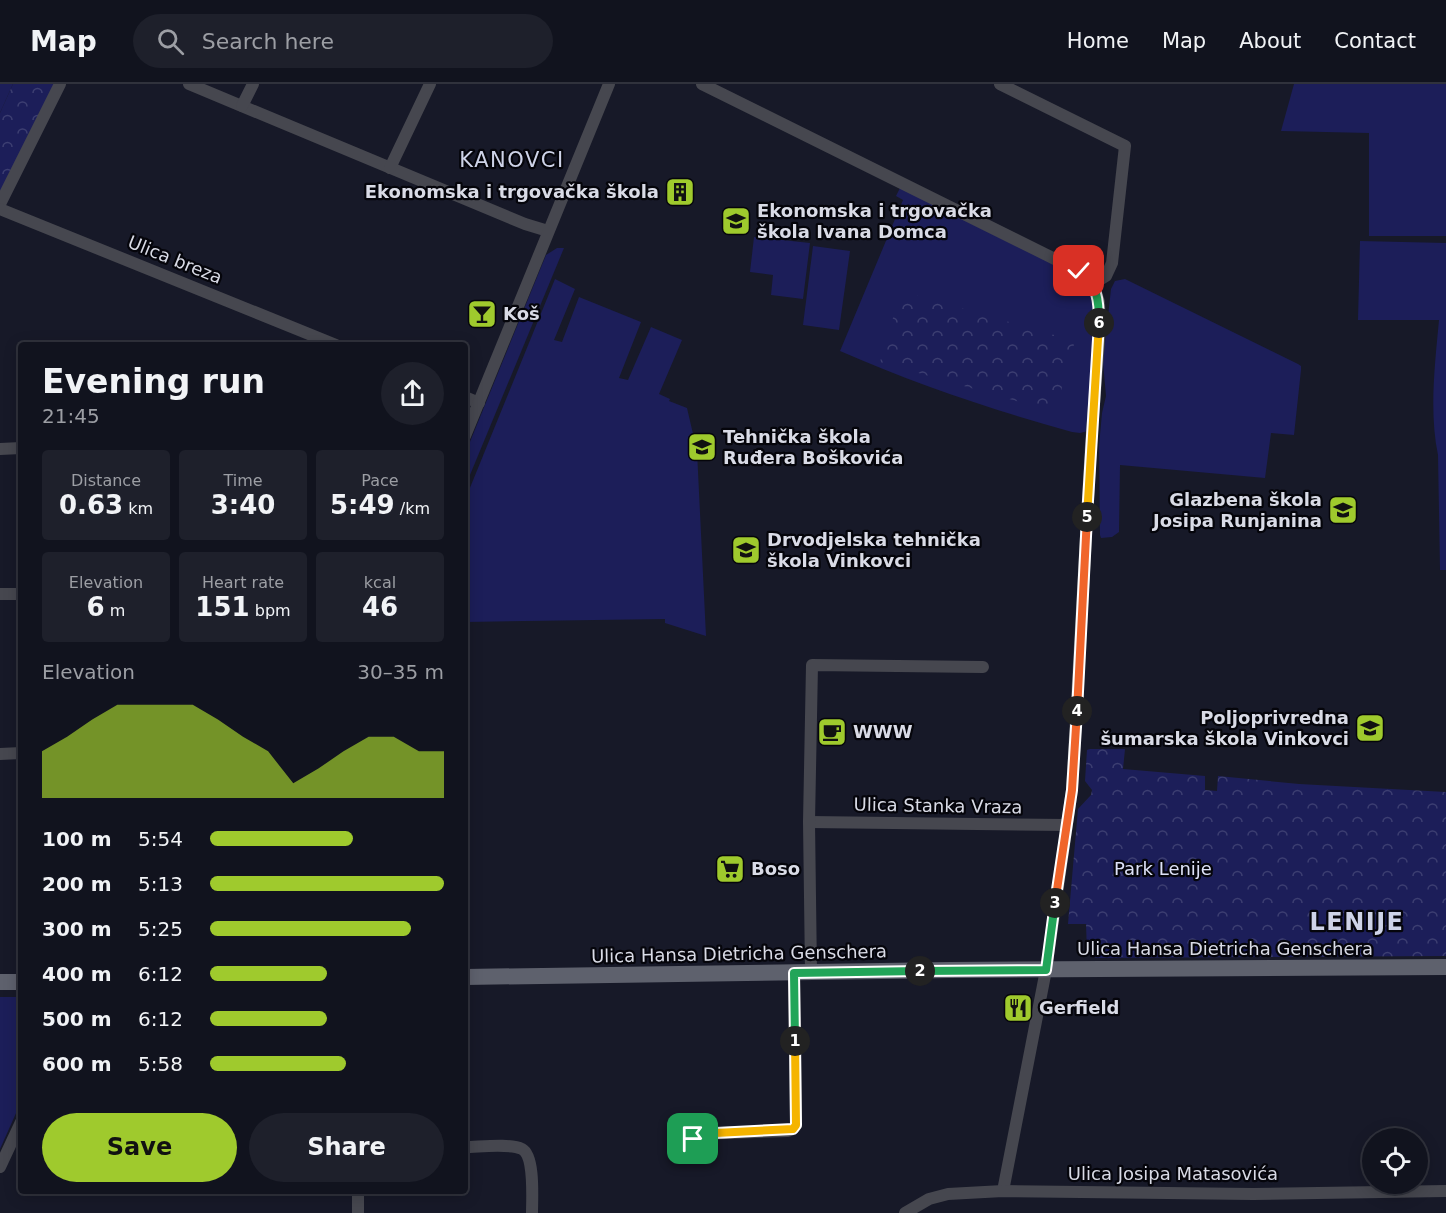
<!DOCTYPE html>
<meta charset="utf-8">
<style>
:root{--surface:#11131e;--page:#1e202b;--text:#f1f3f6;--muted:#9c9ea4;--line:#30323c;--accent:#9fca2d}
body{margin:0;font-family:"DejaVu Sans",sans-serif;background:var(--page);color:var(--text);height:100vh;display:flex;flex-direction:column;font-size:22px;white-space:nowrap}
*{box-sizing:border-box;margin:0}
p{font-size:20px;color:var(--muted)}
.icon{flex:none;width:33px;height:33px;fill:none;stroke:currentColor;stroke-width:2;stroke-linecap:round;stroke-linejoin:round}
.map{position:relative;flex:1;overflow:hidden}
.side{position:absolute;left:18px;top:258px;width:450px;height:852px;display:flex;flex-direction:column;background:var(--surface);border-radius:6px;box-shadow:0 3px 15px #0003,0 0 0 2px var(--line)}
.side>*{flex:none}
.buttons{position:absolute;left:1362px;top:1044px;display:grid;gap:12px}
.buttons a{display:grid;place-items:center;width:66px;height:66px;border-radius:50%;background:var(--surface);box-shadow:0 3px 15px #0003,0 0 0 2px var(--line);font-size:30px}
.pin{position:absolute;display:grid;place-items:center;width:51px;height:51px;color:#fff;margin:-26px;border-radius:12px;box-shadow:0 3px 9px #0006}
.km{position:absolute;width:30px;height:30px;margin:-15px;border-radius:50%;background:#222;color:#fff;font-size:16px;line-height:30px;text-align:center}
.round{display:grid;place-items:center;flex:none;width:63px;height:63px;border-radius:32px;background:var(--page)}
.head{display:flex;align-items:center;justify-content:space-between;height:102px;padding:0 24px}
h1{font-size:33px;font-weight:700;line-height:45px}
.figures{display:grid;grid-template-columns:repeat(3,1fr);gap:9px;height:102px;padding:6px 24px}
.figures div{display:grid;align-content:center;border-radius:6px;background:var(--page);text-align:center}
.figures b{font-size:26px;font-weight:700}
.figures small{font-size:16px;font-weight:400}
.figures p{font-size:16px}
.chart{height:168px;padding:12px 24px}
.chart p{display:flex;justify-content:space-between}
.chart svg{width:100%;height:108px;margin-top:6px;fill:var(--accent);opacity:.7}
.button{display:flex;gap:12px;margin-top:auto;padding:12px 24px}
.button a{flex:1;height:69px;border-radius:36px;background:var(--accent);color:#111;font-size:24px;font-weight:700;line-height:69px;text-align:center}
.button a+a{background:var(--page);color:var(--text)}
ul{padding:0 24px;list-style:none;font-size:20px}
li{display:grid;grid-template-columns:96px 72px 1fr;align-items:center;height:45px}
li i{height:15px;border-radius:8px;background:var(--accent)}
header{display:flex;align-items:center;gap:36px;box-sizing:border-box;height:84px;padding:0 30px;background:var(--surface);border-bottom:2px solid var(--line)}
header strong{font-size:28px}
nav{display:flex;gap:33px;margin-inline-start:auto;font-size:21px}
.search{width:420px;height:54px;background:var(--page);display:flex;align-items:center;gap:15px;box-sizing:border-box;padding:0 21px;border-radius:33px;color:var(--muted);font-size:22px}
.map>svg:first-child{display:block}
.grass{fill:#1c1e59}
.forest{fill:url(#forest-crowns)}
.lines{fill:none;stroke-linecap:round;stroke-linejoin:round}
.street{stroke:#46474f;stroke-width:12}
.secondary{stroke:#5e616d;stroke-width:16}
.split-1-casing{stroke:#fff;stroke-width:12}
.split-2-casing{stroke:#fff;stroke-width:12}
.split-3-casing{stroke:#fff;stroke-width:12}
.split-4-casing{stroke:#fff;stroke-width:12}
.split-5-casing{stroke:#fff;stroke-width:12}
.split-6-casing{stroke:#fff;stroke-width:12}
.split-7-casing{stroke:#fff;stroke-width:12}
.split-1{stroke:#f5b400;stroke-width:8}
.split-2{stroke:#22a559;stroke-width:8}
.split-3{stroke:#22a559;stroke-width:8}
.split-4{stroke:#f0652b;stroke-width:8}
.split-5{stroke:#f0652b;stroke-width:8}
.split-6{stroke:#f5b400;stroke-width:8}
.split-7{stroke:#22a559;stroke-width:8}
.labels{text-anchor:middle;stroke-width:4.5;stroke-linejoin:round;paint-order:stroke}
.poi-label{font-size:18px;font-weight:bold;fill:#d9dbe6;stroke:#05050b;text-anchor:start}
.street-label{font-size:18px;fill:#d9dbe6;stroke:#05050b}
.park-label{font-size:18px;fill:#dee2f8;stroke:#05050b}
.quarter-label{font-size:21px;letter-spacing:1.5px;fill:#ced3e8;stroke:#05050b}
.district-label{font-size:24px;font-weight:bold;letter-spacing:1.5px;fill:#ced3e8;stroke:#05050b}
</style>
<header>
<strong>Map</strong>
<div class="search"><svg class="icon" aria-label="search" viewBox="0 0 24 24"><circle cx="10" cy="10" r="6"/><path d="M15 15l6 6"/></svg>Search here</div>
<nav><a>Home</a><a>Map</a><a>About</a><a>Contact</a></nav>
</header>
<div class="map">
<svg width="1446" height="1129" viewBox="0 0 1446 1129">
<defs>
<pattern id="forest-crowns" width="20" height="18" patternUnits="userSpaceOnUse" patternTransform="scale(1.5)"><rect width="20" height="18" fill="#1c1e59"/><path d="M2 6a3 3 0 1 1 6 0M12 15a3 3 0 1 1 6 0" fill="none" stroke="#3c3e71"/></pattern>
</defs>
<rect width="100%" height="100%" fill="#171928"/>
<g class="grass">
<polygon points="0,0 13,0 0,29"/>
<polygon points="1294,0 1446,0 1446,152 1369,152 1369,49 1281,47"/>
<path d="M 900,104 L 1080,193 L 1089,207 L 1095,230 L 1088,347 L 1080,349 L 1072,348 C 993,326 915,300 840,267 L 903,116 L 896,112 Z"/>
<polygon points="754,153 810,159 803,215 771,211 773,191 750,188"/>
<path d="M 1360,157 L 1446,159 L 1446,486 L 1440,486 L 1438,371 C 1429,328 1435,280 1439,236 L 1358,236 Z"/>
<polygon points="813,162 850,167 839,246 803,241"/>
<polygon points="557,164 564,164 465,403 465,370 546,171"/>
<polygon points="555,195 575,205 554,256 562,258 579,213 641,238 619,294 628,296 651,243 682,256 659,310 670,315 669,317 687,324 697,367 706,552 665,539 665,535 465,538 465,416"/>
<polygon points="1125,195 1298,280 1301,282 1301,286 1294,351 1271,349 1265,394 1120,381 1119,448 1112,453 1101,454 1100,451 1099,362 1102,329 1106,312 1103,278 1111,205 1115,197"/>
<polygon points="0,913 21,913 21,1018 0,1065"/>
</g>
<g class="forest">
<polygon points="13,0 58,0 0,115 0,29"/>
<polygon points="901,207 1075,257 1055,328 880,278"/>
<polygon points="1090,665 1125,665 1123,685 1205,692 1205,706 1217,707 1218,692 1299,700 1446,708 1446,872 1096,874 1087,867 1086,840 1068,840 1078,725 1091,711 1092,706 1085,697 1087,666"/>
</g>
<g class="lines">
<g class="street">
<polyline points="189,0 525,140 548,147"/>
<polyline points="702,0 1079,187 1093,200 1106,192 1112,179 1125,62 1000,0"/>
<polyline points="242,22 253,0"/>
<polyline points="390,84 430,0"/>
<polyline points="0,120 60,0"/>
<polyline points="0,125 336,261"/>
<polyline points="465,313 479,319"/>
<polyline points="465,352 609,0"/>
<polyline points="0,365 21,364"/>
<polyline points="0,510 21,510"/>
<polyline points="0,670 21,669"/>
<polyline points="809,738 1066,741"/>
<polyline points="811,888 809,738 812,581 983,583"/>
<path d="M 465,1063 C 479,1063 510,1059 522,1065 C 535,1072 532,1115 532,1129"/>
<polyline points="693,1063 693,1051 696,1050 788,1047 793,1045 796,1041 794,889"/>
<polyline points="0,1083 21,1038"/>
<polyline points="1003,1107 1046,886 1072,706 1091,360 1100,244 1099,218 1093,200"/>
<polyline points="358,1129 358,1107"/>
<polyline points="905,1129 929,1115 948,1110 1003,1107 1253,1110 1446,1107"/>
</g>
<g class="secondary">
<polyline points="465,893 949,886 1446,883"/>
<polyline points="0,898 21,898"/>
</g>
</g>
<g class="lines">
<g class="split-1-casing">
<polyline id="split-1" points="693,1055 693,1052 696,1050 793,1045 796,1041 795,957"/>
</g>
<g class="split-2-casing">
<polyline id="split-2" points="795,957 794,889 920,887"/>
</g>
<g class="split-3-casing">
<polyline id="split-3" points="920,887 1046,886 1055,819"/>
</g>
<g class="split-4-casing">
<polyline id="split-4" points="1055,819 1072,706 1077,627"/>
</g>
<g class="split-5-casing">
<polyline id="split-5" points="1077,627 1087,433"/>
</g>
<g class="split-6-casing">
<polyline id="split-6" points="1087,433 1099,239"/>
</g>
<g class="split-7-casing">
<path id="split-7" d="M 1079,187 C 1098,201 1099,217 1099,239"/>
</g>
<use href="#split-1" class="split-1"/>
<use href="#split-2" class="split-2"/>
<use href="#split-3" class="split-3"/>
<use href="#split-4" class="split-4"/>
<use href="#split-5" class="split-5"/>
<use href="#split-6" class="split-6"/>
<use href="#split-7" class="split-7"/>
</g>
<defs>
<g id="building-square" transform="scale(1.5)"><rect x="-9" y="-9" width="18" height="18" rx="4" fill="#9fca2d" stroke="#05050b"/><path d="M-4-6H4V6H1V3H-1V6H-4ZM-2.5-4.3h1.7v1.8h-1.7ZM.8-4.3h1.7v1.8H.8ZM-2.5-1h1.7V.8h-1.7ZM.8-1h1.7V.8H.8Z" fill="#111"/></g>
<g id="school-square" transform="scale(1.5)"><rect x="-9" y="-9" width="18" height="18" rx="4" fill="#9fca2d" stroke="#05050b"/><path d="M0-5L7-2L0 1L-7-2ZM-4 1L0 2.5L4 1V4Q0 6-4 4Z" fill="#111"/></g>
<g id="bar-square" transform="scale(1.5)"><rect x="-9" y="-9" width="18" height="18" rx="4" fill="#9fca2d" stroke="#05050b"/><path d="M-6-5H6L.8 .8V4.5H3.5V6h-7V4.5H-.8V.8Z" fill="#111"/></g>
<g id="cafe-square" transform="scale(1.5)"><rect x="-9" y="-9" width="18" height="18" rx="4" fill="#9fca2d" stroke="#05050b"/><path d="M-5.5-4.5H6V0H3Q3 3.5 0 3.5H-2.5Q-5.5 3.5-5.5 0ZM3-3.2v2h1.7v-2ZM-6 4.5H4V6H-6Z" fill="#111"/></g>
<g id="supermarket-square" transform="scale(1.5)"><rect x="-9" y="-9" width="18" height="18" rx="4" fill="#9fca2d" stroke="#05050b"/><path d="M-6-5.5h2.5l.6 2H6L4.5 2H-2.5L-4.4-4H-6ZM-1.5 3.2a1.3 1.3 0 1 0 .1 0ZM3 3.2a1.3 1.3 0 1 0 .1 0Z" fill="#111"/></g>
<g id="restaurant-square" transform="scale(1.5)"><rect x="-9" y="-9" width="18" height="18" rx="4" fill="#9fca2d" stroke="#05050b"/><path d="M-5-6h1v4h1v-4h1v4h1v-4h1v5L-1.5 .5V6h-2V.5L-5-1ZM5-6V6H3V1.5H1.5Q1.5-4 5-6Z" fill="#111"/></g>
</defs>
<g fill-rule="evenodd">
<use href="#building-square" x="680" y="108"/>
<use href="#school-square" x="736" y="137"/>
<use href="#bar-square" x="482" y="230"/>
<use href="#school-square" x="702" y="363"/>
<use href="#school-square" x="1343" y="426"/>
<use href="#school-square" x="746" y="466"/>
<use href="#school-square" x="1370" y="644"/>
<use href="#cafe-square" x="832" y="648"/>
<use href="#supermarket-square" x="730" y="785"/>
<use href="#restaurant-square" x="1018" y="924"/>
</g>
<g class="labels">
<g class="poi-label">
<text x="659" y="114" text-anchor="end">Ekonomska i trgovačka škola</text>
<text x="757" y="133">Ekonomska i trgovačka<tspan x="757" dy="21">škola Ivana Domca</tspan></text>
<text x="503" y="236">Koš</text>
<text x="723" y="359">Tehnička škola<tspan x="723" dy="21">Ruđera Boškovića</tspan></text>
<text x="1322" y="422" text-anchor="end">Glazbena škola<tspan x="1322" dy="21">Josipa Runjanina</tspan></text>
<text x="767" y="462">Drvodjelska tehnička<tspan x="767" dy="21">škola Vinkovci</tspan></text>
<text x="1349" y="640" text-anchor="end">Poljoprivredna<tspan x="1349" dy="21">šumarska škola Vinkovci</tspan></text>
<text x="853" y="654">WWW</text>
<text x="751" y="791">Boso</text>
<text x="1039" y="930">Gerfield</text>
</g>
<g class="street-label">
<text transform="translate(175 176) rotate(22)" y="6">Ulica breza</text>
<text transform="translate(938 722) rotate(1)" y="6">Ulica Stanka Vraza</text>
<text x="1225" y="871">Ulica Hansa Dietricha Genschera</text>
<text transform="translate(739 870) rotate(-1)" y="6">Ulica Hansa Dietricha Genschera</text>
<text x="1173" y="1096">Ulica Josipa Matasovića</text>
</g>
<g class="park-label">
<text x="1163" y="791">Park Lenije</text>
</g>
<g class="quarter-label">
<text x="512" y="83">KANOVCI</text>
</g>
<g class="district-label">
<text x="1357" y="846">LENIJE</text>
</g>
</g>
</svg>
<div class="buttons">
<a><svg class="icon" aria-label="locate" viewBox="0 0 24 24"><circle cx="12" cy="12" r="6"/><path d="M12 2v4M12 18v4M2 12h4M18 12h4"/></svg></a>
</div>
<div class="pin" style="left:693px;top:1055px;background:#1e9e55"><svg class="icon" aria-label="arrive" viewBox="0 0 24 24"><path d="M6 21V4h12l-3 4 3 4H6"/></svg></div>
<div class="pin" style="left:1079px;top:187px;background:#d93025"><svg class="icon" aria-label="check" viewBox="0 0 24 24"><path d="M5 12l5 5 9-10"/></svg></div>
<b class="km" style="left:795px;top:957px">1</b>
<b class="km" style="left:920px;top:887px">2</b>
<b class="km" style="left:1055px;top:819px">3</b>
<b class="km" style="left:1077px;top:627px">4</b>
<b class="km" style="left:1087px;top:433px">5</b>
<b class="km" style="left:1099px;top:239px">6</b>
<section class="side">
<div class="head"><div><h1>Evening run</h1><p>21:45</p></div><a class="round"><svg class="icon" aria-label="share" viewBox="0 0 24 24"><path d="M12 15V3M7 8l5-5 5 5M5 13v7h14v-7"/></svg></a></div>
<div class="figures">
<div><p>Distance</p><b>0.63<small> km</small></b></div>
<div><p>Time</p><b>3:40</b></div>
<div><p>Pace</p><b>5:49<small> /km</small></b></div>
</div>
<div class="figures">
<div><p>Elevation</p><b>6<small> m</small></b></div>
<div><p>Heart rate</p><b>151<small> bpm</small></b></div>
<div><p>kcal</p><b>46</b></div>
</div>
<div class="chart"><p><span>Elevation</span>30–35 m</p>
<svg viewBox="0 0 160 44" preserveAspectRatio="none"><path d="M0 44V25L10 19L20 12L30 6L40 6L50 6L60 6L70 12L80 19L90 25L100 38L110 32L120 25L130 19L140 19L150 25L160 25V44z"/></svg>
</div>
<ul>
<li><b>100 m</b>5:54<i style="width:61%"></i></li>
<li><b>200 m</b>5:13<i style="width:100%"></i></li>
<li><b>300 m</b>5:25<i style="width:86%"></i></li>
<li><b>400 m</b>6:12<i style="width:50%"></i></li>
<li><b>500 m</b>6:12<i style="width:50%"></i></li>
<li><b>600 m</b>5:58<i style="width:58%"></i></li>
</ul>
<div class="button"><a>Save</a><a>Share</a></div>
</section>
</div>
